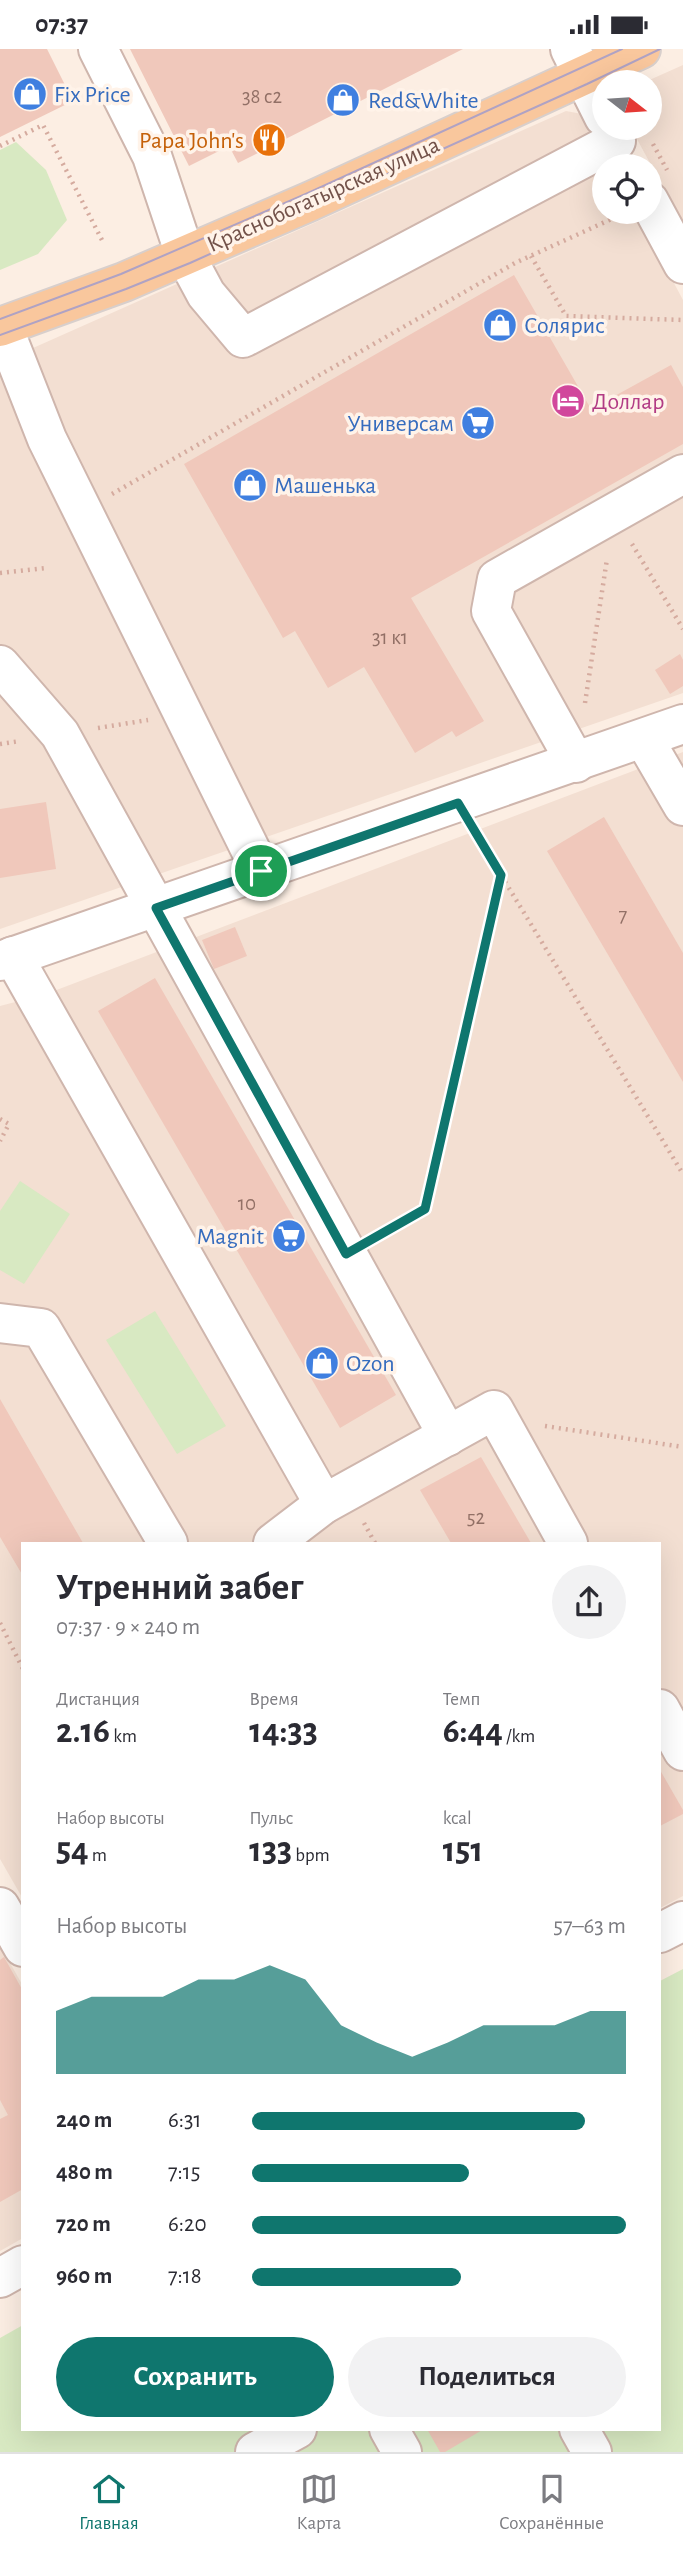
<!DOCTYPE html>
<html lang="ru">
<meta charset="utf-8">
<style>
:root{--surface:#fff;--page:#f2f2f3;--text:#2b2b33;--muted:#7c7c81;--line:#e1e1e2;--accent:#0f766e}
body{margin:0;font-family:"Alegreya Sans",sans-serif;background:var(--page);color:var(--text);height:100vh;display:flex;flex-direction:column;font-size:26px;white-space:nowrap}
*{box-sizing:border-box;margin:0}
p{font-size:23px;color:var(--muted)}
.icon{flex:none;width:38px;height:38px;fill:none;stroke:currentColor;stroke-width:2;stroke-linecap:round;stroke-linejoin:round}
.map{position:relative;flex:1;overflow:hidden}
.panel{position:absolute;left:21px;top:1493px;width:640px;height:889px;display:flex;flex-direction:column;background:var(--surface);border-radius:0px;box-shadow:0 7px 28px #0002}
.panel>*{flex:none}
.needle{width:46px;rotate:107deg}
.tools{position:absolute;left:592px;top:21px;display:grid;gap:14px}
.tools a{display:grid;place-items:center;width:70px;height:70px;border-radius:50%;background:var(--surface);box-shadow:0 7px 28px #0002;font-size:35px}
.pin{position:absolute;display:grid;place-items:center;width:60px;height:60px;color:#fff;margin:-30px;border:4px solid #fff;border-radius:50%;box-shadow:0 2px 7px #0007}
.round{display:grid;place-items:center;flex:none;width:74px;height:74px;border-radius:37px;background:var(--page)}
.headline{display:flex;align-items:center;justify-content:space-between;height:119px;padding:0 35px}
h1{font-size:38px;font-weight:600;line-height:52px}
.figures{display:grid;grid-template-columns:repeat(3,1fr);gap:10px;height:119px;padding:7px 35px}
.figures div{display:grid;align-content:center}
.figures b{font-size:35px;font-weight:600}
.figures small{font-size:19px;font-weight:400}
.figures p{font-size:19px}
.chart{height:196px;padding:14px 35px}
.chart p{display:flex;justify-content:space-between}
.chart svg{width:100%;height:126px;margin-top:7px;fill:var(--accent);opacity:.7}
.button{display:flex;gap:14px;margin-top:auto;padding:14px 35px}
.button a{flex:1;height:80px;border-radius:42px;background:var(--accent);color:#fff;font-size:28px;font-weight:600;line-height:80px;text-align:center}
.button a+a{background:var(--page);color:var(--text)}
ul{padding:0 35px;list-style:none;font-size:23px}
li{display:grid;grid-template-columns:112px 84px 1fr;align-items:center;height:52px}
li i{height:18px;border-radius:9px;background:var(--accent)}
.status{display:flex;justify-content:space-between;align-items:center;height:49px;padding:0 35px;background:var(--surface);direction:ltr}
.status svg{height:19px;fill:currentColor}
.tabs{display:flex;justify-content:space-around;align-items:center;height:98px;border-top:2px solid var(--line);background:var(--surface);font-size:19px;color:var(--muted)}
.tabs a{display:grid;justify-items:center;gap:4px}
.tabs .on{color:var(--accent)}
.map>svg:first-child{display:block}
.residential{fill:#f3dfd2}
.green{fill:#d8e9c2}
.building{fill:#f0c8bb}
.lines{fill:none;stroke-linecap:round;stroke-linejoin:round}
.minor-casing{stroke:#cfb6ad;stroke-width:42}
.major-casing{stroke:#d8cfcc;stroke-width:42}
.path{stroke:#d5ab9f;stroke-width:4.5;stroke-dasharray:2 5;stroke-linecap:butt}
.minor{stroke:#fff;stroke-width:38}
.major{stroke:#f9c79d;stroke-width:38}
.tram{stroke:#afa2c4;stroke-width:2}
.route-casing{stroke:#fff;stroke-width:14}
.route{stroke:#0f766e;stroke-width:9}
.labels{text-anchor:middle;stroke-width:7;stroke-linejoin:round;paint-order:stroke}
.number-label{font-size:21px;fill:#927066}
.shop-label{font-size:24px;fill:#366cbe;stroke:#fff3e9;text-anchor:start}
.food-label{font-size:24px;fill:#c56008;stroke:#fff3e9;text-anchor:end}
.street-label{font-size:24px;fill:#73524a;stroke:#fff3e9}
.hotel-label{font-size:24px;fill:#b23c85;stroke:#fff3e9;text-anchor:start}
</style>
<div class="status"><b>07:37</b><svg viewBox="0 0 49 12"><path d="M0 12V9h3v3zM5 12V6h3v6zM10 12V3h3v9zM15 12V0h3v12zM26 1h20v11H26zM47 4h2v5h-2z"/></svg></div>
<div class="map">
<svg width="683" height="2403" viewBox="0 0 683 2403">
<rect width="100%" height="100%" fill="#fceee3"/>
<g class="residential">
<polygon points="683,16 683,175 631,79 649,79 649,33 645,33"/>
<polygon points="566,62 582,65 589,74 612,117 604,117 604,163 636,163 683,251 683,644 0,880 0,306 33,299"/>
<polygon points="683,703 683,1847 660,1859 660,1494 23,1494 23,1850 0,1810 0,957 46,945"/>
<polygon points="0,1896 23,1937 23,2189 0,2202"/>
</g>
<g class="green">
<polygon points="16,93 46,121 67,171 38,205 0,221 0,101"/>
<polygon points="20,1132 70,1165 24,1235 0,1221 0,1162"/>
<polygon points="155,1262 226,1377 177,1405 106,1291"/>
<polygon points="683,1920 683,2403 0,2403 0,2289 23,2276 23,2380 660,2380 660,1932"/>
</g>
<g class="building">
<polygon points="0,0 47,0 73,52 0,88"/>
<polygon points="130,0 463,0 238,114 229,97 189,117"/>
<polygon points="514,226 591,360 671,316 683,338 683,395 411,549 484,672 456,688 452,682 415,704 364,618 328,639 295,582 283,589 184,415"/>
<polygon points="680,605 683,611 683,637 670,645 655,621"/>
<polygon points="46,753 56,820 0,829 0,760"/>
<polygon points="604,768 683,904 683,1033 547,802"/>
<polygon points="235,878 247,907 214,920 202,891"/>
<polygon points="155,929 396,1346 340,1379 98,962"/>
<polygon points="0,1350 83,1494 23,1494 23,1527 0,1488"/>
<polygon points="481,1408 531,1494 451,1494 420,1441"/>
<polygon points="660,1721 683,1761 683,1765 660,1777"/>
<polygon points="4,1908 23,1942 23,2140 0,2153 0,2070 8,2066 0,2051 0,1911"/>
<polygon points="427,2380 484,2380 445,2403 440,2403"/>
</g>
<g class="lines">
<g class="minor-casing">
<g id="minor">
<polyline points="98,0 152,107 185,206 206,245 243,289 616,92"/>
<polyline points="570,0 604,68"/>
<polyline points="649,152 683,215"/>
<polyline points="3,278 47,390 261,822"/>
<polyline points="0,616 60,685 448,1387"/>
<polyline points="644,690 683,757"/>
<polyline points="576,714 491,562 497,530 683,425"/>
<polyline points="13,907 324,1455"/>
<polyline points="0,912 683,675"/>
<polyline points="0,1274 41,1279 168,1494"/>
<polyline points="273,1494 324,1455 494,1361 568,1494"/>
<polyline points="660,1660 683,1702"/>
<polyline points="0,1858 23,1898"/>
<polyline points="660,1884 683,1872"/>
<polyline points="0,2229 23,2216"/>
<polyline points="389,2380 402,2403"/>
<polyline points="579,2380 592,2403"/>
<polyline points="255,2403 297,2380"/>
</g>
</g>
<g class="major-casing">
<polyline id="major" points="0,278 124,233 311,152 641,0"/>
</g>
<g class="path">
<polyline points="653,95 667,121"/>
<polyline points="0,97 43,76 104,195"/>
<polyline points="531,207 566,267 683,271"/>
<polyline points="112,445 515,214 616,168"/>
<polyline points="632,495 683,580"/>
<polyline points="0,524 46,519"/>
<polyline points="585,654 607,510"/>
<polyline points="98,679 148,671"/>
<polyline points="0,695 20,692"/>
<polyline points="476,785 683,1125"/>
<polyline points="0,1070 9,1075 0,1092"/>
<polyline points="377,1188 425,1160 501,827"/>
<polyline points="545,1377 683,1398"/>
<polyline points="364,1474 375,1494"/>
<polyline points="0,1574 23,1620"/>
</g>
<use href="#minor" class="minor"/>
<use href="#major" class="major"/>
<g class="tram">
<polyline points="0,270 121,225 308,144 622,0"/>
<polyline points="0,286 126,240 190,214 587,35 660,0"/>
</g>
</g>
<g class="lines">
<g class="route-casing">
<polygon id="route" points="458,754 501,826 425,1160 346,1205 156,859"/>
</g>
<use href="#route" class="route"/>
</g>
<defs>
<g id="shop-disc" transform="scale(1.75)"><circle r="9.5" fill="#3f7fe0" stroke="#fff3e9"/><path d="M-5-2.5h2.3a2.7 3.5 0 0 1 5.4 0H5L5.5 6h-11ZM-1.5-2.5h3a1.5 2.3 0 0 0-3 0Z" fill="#fff"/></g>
<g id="restaurant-disc" transform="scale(1.75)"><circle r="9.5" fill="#e8710a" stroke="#fff3e9"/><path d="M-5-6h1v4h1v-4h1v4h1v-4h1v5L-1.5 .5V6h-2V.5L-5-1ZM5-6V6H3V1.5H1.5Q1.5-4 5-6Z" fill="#fff"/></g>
<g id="hotel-disc" transform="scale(1.75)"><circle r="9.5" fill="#d1479c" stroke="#fff3e9"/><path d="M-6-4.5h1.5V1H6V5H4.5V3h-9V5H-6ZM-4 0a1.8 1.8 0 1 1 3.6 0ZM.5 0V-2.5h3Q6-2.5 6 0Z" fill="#fff"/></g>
<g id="supermarket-disc" transform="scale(1.75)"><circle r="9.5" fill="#3f7fe0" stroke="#fff3e9"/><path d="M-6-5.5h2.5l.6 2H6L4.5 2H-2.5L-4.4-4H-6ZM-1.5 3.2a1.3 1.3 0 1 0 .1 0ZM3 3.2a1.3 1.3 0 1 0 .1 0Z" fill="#fff"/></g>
</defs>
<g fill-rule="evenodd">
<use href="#shop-disc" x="30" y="45"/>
<use href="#shop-disc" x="343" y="51"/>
<use href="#restaurant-disc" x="269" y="91"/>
<use href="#shop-disc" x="500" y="276"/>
<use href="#hotel-disc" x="568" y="352"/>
<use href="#supermarket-disc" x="478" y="374"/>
<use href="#shop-disc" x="250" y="436"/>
<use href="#supermarket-disc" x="289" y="1187"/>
<use href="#shop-disc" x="322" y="1314"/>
</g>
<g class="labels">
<g class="number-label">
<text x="262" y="54">38 с2</text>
<text x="390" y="595">31 к1</text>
<text x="623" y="873">7</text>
<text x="247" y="1161">10</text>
<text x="476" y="1475">52</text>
</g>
<g class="shop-label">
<text x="54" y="53">Fix Price</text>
<text x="368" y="59">Red&amp;White</text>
<text x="524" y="284">Солярис</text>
<text x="454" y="382" text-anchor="end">Универсам</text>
<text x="274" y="444">Машенька</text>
<text x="264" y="1195" text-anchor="end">Magnit</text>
<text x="346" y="1322">Ozon</text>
</g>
<g class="food-label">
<text x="244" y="99">Papa John's</text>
</g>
<g class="street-label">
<text transform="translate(323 145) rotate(-24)" y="8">Краснобогатырская улица</text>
</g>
<g class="hotel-label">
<text x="592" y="360">Доллар</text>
</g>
</g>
</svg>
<div class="tools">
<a><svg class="needle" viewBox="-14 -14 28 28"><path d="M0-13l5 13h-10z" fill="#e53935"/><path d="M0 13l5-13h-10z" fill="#7c7c81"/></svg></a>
<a><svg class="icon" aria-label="locate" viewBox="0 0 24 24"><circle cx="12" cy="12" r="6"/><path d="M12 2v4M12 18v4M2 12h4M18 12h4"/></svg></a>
</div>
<div class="pin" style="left:261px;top:822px;background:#1e9e55"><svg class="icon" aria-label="arrive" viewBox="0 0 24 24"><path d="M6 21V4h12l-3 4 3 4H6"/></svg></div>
<section class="panel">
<div class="headline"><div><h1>Утренний забег</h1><p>07:37 · 9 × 240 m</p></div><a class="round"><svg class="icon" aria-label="share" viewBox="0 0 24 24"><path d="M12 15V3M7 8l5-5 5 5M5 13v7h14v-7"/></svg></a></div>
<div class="figures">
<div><p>Дистанция</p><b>2.16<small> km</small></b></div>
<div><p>Время</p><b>14:33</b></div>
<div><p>Темп</p><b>6:44<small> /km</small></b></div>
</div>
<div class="figures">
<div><p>Набор высоты</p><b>54<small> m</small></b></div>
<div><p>Пульс</p><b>133<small> bpm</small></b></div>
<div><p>kcal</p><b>151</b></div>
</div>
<div class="chart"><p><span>Набор высоты</span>57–63 m</p>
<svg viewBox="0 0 160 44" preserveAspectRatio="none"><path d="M0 44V22L10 17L20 17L30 17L40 11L50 11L60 6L70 11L80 27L90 33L100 38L110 33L120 27L130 27L140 27L150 22L160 22V44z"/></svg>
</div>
<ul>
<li><b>240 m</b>6:31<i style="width:89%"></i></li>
<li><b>480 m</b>7:15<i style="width:58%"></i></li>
<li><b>720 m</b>6:20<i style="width:100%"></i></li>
<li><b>960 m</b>7:18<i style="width:56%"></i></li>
</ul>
<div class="button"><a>Сохранить</a><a>Поделиться</a></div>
</section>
</div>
<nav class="tabs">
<a class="on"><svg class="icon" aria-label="home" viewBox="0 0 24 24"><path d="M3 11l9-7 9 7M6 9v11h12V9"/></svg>Главная</a>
<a><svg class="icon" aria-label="map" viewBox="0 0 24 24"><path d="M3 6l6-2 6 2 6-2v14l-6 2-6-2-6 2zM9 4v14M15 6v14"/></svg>Карта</a>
<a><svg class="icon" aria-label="saved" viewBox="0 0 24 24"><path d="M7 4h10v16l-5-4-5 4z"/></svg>Сохранённые</a>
</nav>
